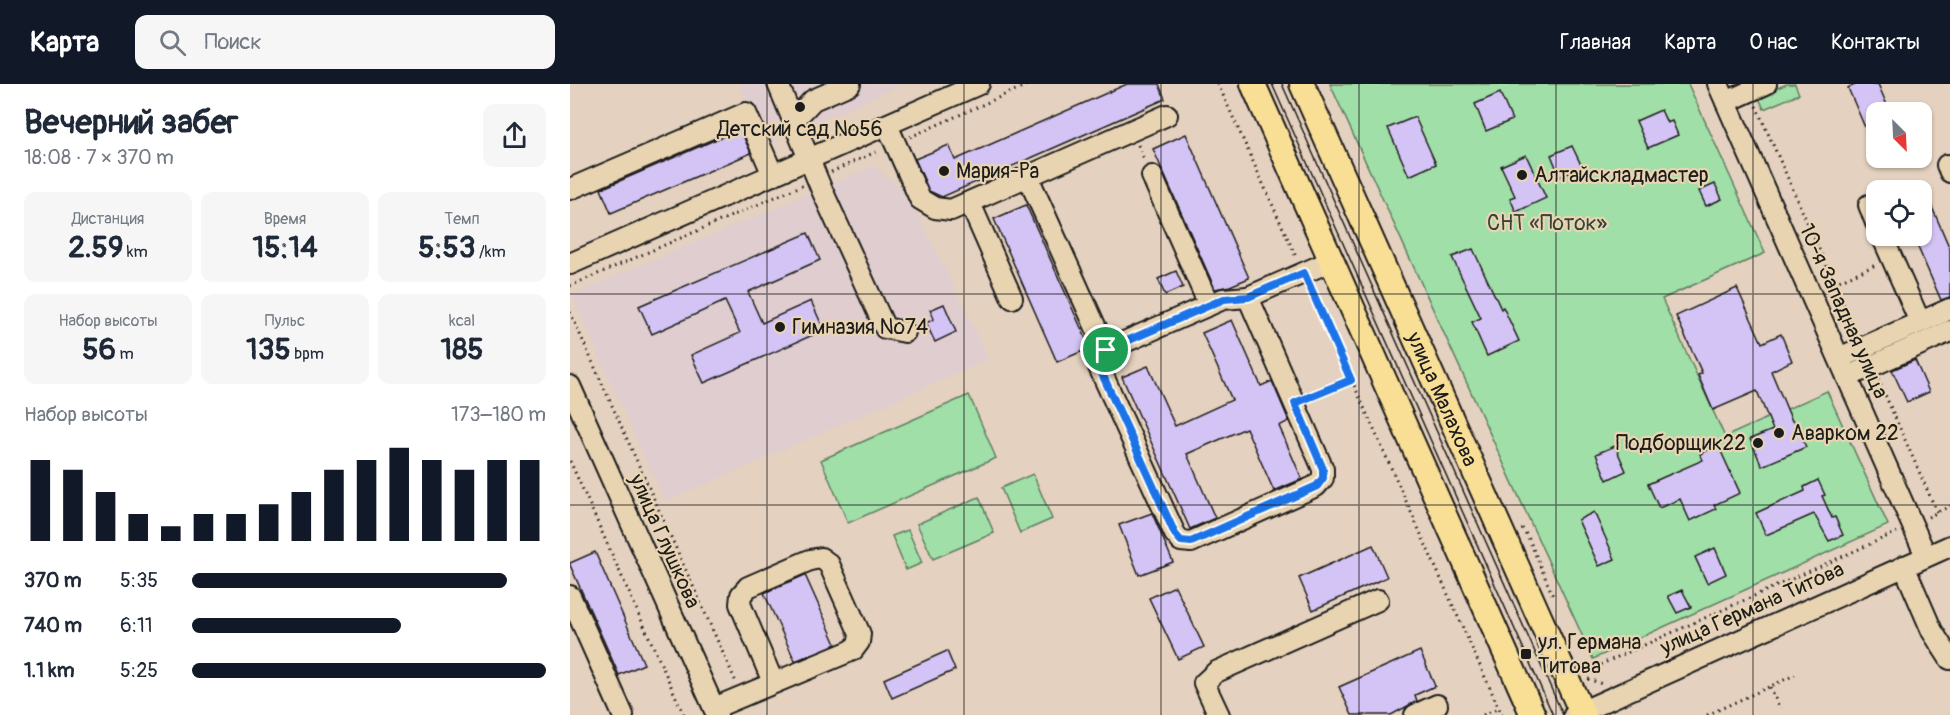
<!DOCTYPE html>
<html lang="ru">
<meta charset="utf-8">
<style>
:root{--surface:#fff;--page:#f6f6f7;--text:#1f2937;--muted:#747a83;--accent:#111827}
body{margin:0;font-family:Pangolin,sans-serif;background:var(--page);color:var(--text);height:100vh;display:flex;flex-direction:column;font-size:22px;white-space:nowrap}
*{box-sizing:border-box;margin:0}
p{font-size:20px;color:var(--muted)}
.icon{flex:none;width:33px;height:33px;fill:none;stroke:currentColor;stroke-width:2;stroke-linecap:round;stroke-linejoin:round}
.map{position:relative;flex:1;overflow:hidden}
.sheet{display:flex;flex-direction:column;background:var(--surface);width:570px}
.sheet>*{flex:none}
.needle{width:39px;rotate:156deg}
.tools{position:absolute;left:1296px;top:18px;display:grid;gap:12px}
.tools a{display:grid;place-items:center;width:66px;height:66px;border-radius:12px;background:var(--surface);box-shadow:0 2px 4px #0004;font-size:30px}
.pin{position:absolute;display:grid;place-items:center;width:51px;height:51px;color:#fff;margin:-26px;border:3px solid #fff;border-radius:50%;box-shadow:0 2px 6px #0007}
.round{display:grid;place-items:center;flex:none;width:63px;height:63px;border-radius:12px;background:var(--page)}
.overview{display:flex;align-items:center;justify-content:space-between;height:102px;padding:0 24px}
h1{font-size:33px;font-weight:700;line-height:45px}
.metrics{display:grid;grid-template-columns:repeat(3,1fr);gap:9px;height:102px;padding:6px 24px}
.metrics div{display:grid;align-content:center;border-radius:12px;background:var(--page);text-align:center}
.metrics b{font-size:30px;font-weight:700}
.metrics small{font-size:16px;font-weight:400}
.metrics p{font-size:16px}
.chart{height:168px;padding:12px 24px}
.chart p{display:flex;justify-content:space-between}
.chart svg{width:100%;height:108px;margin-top:6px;stroke:var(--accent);stroke-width:6}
ul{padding:0 24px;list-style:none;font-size:20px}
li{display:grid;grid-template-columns:96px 72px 1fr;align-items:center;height:45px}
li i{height:15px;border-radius:8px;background:var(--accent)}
header{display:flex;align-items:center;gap:36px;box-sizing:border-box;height:84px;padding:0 30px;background:var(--accent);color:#fff}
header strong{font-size:28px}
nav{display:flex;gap:33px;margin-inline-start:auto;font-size:21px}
.search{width:420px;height:54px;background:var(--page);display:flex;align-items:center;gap:15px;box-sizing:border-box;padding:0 21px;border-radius:12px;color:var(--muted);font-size:22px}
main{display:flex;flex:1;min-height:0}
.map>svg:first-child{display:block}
.built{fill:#e0cdcf}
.green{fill:#a0dfa7;stroke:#5e7e62;stroke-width:1.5}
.building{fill:#d4c4f5;stroke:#1c1c1c;stroke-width:1.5}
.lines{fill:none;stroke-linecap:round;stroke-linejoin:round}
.minor-casing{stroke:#1c1c1c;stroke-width:24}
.major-casing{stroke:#1c1c1c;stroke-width:28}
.path{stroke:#1c1c1c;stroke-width:3;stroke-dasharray:1.5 4.5;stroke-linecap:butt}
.minor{stroke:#e9d4b2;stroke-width:20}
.major{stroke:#f9df96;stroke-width:24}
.tram{stroke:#1c1c1c;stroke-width:1.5}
.route-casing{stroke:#fff;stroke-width:12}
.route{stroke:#1a73e8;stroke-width:8}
.grid{fill:none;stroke:#1c1c1c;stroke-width:1.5;stroke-opacity:0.55}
.poi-dot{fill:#1c1c1c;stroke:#e9d4b2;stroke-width:2}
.labels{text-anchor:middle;stroke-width:4.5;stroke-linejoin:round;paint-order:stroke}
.poi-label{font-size:21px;fill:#1c1c1c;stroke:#e9d4b2;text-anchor:start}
.park-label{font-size:21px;fill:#364338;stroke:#e9d4b2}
.street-label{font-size:21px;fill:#1c1c1c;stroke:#e9d4b2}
</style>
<header>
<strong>Карта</strong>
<div class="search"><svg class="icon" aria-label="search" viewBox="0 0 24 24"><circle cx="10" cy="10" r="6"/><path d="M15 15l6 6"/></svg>Поиск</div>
<nav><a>Главная</a><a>Карта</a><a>О нас</a><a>Контакты</a></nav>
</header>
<main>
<section class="sheet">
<div class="overview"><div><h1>Вечерний забег</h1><p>18:08 · 7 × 370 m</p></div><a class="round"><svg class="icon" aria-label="share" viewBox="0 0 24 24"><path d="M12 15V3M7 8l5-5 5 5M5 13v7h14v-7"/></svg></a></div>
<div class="metrics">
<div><p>Дистанция</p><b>2.59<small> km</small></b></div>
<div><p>Время</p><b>15:14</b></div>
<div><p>Темп</p><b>5:53<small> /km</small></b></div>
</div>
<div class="metrics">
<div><p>Набор высоты</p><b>56<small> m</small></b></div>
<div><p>Пульс</p><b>135<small> bpm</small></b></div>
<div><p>kcal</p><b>185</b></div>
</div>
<div class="chart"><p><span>Набор высоты</span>173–180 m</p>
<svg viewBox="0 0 160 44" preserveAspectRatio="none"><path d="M5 44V11M15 44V15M25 44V24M35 44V33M45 44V38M55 44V33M65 44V33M75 44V29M85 44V24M95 44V15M105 44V11M115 44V6M125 44V11M135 44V15M145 44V11M155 44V11"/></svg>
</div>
<ul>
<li><b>370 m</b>5:35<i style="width:89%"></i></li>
<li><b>740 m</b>6:11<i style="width:59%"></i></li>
<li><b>1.1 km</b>5:25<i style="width:100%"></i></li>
</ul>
</section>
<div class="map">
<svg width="1380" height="631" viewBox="0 0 1380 631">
<rect width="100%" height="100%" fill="#e5d1bf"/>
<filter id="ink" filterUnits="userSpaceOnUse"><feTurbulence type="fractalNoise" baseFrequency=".0167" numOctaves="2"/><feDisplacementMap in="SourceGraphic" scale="12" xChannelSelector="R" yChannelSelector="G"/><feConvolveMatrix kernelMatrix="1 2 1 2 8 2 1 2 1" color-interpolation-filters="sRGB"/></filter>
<g filter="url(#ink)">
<g class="built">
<polygon points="169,0 333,0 196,62"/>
<polygon points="303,82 337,108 419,275 95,418 1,211"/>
</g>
<g class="green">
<polygon points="760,0 1118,0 1195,169 1092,215 1155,353 1257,307 1318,441 1023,575"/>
<polygon points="1217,0 1225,0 1229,10 1194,25 1188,12"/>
<polygon points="399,311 426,374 278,439 251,376"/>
<polygon points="463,390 482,435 450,449 431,404"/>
<polygon points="409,413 424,449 363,475 347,440"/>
<polygon points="338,446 352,479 336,486 322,452"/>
</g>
<g class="building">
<polygon points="557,0 589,0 595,15 372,113 359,107 345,75 379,61 385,76"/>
<polygon points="1287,0 1308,0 1320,28 1306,28 1306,69 1278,4"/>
<polygon points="930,9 942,36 916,47 905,20"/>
<polygon points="1091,26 1097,39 1102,37 1108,51 1078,64 1066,37"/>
<polygon points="845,33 866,80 839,92 818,44"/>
<polygon points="170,45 181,69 41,129 31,105"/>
<polygon points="616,50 679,194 660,202 645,205 583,65"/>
<polygon points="1002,62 1012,83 990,93 981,71"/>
<polygon points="956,71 976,114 946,128 940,114 945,112 931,82"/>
<polygon points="1145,100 1152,115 1136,122 1129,107"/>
<polygon points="1352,100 1380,165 1380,213 1371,216 1343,152 1352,152"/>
<polygon points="456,121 520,264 487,278 424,135"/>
<polygon points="238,149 250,176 178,208 192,239 241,217 254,246 134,299 121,271 170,249 155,217 82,250 69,222"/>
<polygon points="903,165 931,225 933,223 949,257 917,272 902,238 911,234 882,173"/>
<polygon points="606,187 613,203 595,211 588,195"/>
<polygon points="1167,204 1192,259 1211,250 1222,277 1201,287 1222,337 1224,337 1236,363 1192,382 1180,355 1203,346 1187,307 1143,326 1128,291 1132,289 1106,232"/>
<polygon points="374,220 386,248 365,258 356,239 364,235 360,226"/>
<polygon points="662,236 691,302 702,297 719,337 709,342 732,395 704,407 676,344 617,370 645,434 620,445 552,293 578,282 605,342 662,316 632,249"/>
<polygon points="1345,276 1359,308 1337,318 1322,286"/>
<polygon points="1148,361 1170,409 1144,421 1146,425 1120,437 1110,415 1089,424 1078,400 1133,376 1130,370"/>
<polygon points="1045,362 1056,387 1037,396 1026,370"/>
<polygon points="1248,396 1255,411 1252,412 1262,434 1265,433 1273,451 1259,457 1244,430 1196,451 1186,429 1235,407 1234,403"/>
<polygon points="1024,428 1045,475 1029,482 1008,436"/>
<polygon points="582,429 603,478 569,491 549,441"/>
<polygon points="803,461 817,493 743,526 729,494"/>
<polygon points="1145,464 1156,490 1137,499 1125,473"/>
<polygon points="25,468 74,580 49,591 0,481 0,479"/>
<polygon points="235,491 266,560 225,577 194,509"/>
<polygon points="605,502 634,563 608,575 579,514"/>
<polygon points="1112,506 1121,523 1107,529 1098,512"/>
<polygon points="377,567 385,586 322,614 314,595"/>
<polygon points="850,567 865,602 845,611 847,617 821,631 782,631 769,603"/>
</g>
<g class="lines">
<g class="minor-casing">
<g id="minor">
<polyline points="208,0 251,104 315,244 335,248"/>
<polyline points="1148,0 1356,472"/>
<polyline points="1156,18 1196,0"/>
<polyline points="224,36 243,16 280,0"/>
<polyline points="317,41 350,115 365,124 381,126 597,31"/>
<polyline points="1377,81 1380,88"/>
<polyline points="582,92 639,221"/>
<polyline points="458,93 536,266 530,274 529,283 605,450 611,457 621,458 746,402 753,394 753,385 678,213 761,177"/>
<polyline points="0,105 176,29 203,91"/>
<polyline points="400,119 442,214"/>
<polyline points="1299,121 1306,139"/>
<polyline points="1312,152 1350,238"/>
<polyline points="0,180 409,0"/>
<polyline points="536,266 653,215 678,213"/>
<polyline points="1269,274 1380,225"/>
<polyline points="1277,293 1380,247"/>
<polyline points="0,302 147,631"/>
<polyline points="1334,482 1362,547 1380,575"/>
<polyline points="0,512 53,631"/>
<polyline points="144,624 283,566 289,558 290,550 259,480 251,474 240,476 178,503 171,511 170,520 203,598"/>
<polyline points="649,631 634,599 646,588 808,516"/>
<polyline points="845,631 867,621"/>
<polyline points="1004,631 1380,462"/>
</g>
</g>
<g class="major-casing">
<g id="major">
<polyline points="683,0 963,631"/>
<path id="s1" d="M 732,0 L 1013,631"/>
</g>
</g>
<g class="path">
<polyline points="648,0 727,175"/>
<polyline points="1186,22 1286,249"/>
<polyline points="340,53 459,0"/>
<polyline points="568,61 575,77"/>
<polyline points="261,88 310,66"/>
<polyline points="1264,199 1306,181"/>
<polyline points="0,202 233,101"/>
<polyline points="740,203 932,631"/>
<polyline points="0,228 166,598"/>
<polyline points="1308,295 1367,428"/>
<polyline points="738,314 781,296"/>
<polyline points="0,377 114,631"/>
<polyline points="1358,433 1380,422"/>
<polyline points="952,444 958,453 983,512"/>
<polyline points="1014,588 1327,448"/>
<polyline points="1018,595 1032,600"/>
<polyline points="1200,603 1210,625"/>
<polyline points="913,631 929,624"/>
<polyline points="1137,631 1225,591"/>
</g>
<use href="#minor" class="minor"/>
<use href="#major" class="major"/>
<g class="tram">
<polyline points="702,0 983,631"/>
<polyline points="712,0 993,631"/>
</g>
</g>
</g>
<g class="lines" filter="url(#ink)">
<g class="route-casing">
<polygon id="route" points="734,189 781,296 725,319 753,385 753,394 747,402 621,458 611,457 605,450 529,283 530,274 536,266 654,215 678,213"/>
</g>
<use href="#route" class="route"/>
</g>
<path class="grid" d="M 197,0 L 197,631M 394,0 L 394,631M 591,0 L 591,631M 789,0 L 789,631M 986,0 L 986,631M 1183,0 L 1183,631M 0,210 L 1380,210M 0,421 L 1380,421"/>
<g class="poi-dot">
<circle cx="230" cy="23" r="6"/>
<circle cx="374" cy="87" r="6"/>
<circle cx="952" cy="91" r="6"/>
<circle cx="210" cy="243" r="6"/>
<circle cx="1209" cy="349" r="6"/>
<circle cx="1188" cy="359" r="6"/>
<rect x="950" y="564" width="12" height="12" rx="3"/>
</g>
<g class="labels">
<g class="poi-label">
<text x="230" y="52" text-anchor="middle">Детский сад №56</text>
<text x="386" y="94">Мария-Ра</text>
<text x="964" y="98">Алтайскладмастер</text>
<text x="222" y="250">Гимназия №74</text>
<text x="1221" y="356">Аварком 22</text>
<text x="1176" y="366" text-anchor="end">Подборщик22</text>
<text x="968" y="565">ул. Германа<tspan x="968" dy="24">Титова</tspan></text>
</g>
<g class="park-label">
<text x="977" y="146">СНТ «Поток»</text>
</g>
<g class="street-label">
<text transform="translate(1274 227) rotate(66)" y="7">10-я Западная улица</text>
<text dy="7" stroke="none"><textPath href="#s1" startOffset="345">улица Малахова</textPath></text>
<text transform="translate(95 457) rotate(66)" y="7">улица Глушкова</text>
<text transform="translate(1182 524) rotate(-24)" y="7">улица Германа Титова</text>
</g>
</g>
</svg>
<div class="tools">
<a><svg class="needle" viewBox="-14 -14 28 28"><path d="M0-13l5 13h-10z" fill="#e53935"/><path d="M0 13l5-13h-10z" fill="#747a83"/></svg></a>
<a><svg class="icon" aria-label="locate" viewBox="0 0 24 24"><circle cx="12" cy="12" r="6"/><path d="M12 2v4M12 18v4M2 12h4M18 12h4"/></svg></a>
</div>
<div class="pin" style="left:536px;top:266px;background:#1e9e55"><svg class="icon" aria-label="arrive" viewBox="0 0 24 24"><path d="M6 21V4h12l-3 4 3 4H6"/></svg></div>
</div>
</main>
